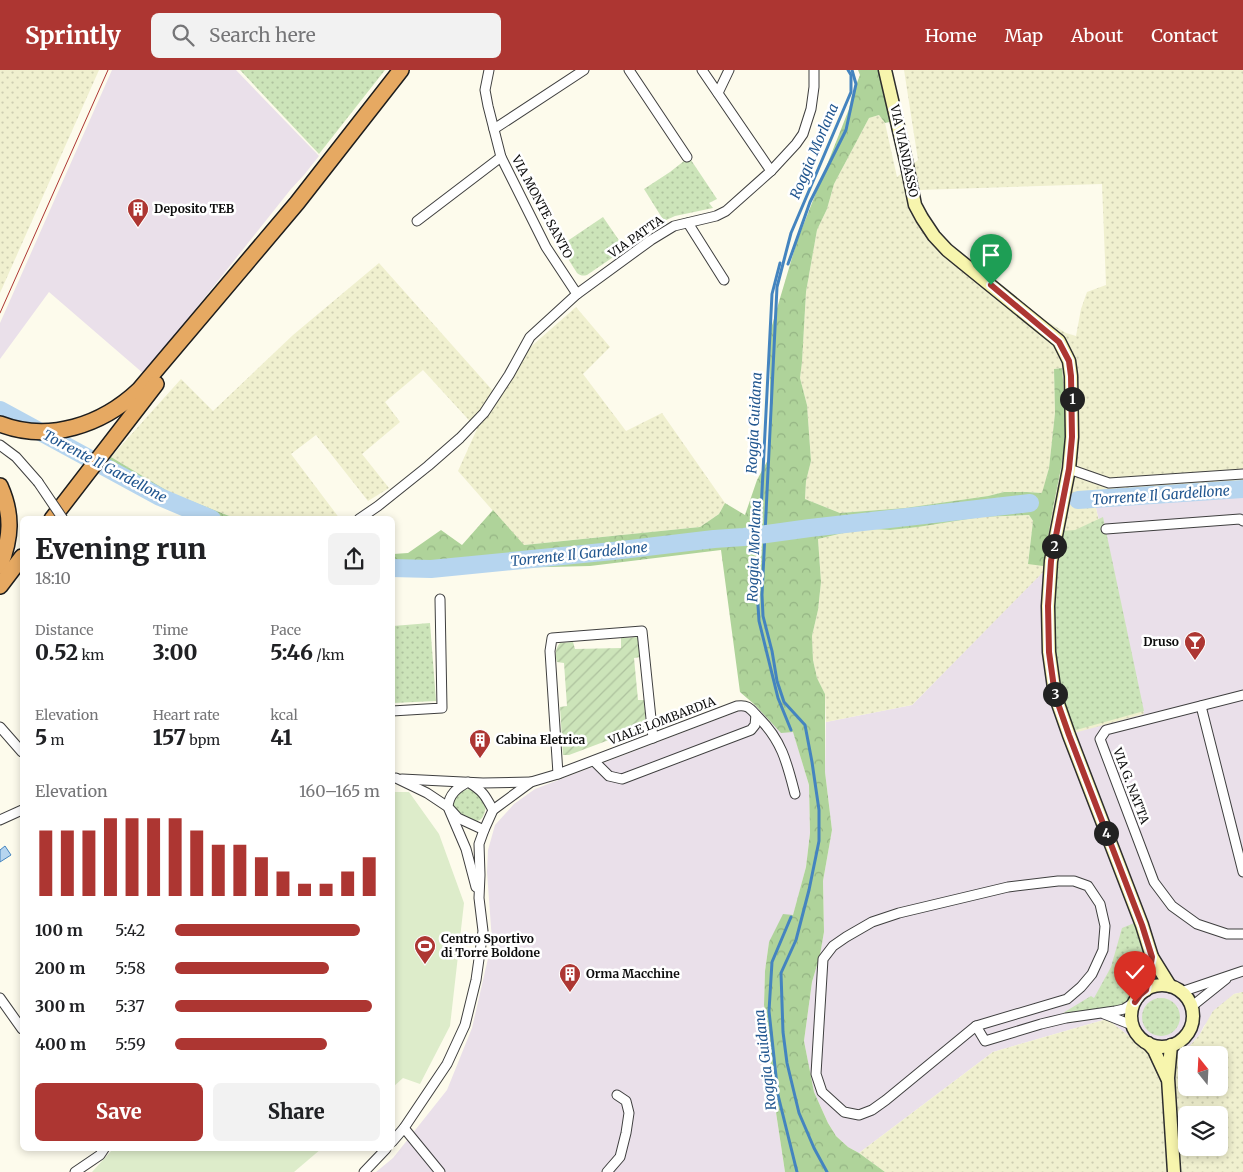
<!DOCTYPE html>
<meta charset="utf-8">
<style>
:root{--surface:#fff;--page:#f2f2f2;--text:#202124;--muted:#757577;--accent:#ad3632}
body{margin:0;font-family:Merriweather,serif;background:var(--page);color:var(--text);height:100vh;display:flex;flex-direction:column;font-size:19px;white-space:nowrap}
*{box-sizing:border-box;margin:0}
p{font-size:16px;color:var(--muted)}
.icon{flex:none;width:28px;height:28px;fill:none;stroke:currentColor;stroke-width:2;stroke-linecap:round;stroke-linejoin:round}
.map{position:relative;flex:1;overflow:hidden}
.drawer{position:absolute;left:20px;top:446px;width:375px;height:635px;display:flex;flex-direction:column;background:var(--surface);border-radius:8px;box-shadow:0 2px 8px #0003}
.drawer>*{flex:none}
.needle{width:32px;rotate:342deg}
.tools{position:absolute;left:1178px;top:976px;display:grid;gap:10px}
.tools a{display:grid;place-items:center;width:50px;height:50px;border-radius:8px;background:var(--surface);box-shadow:0 2px 8px #0003;font-size:25px}
.pin{position:absolute;display:grid;place-items:center;width:42px;height:42px;color:#fff;margin:-51px -21px;border-radius:50% 50% 50% 0;rotate:-45deg;box-shadow:0 0 5px #0007}
.pin .icon{rotate:45deg}
.km{position:absolute;width:25px;height:25px;margin:-12px;border-radius:50%;background:#222;color:#fff;font-size:14px;line-height:25px;text-align:center}
.round{display:grid;place-items:center;flex:none;width:52px;height:52px;border-radius:8px;background:var(--page)}
.head{display:flex;align-items:center;justify-content:space-between;height:85px;padding:0 15px}
h1{font-size:28px;font-weight:800;line-height:38px}
.stats{display:grid;grid-template-columns:repeat(3,1fr);gap:8px;height:85px;padding:5px 15px}
.stats div{display:grid;align-content:center}
.stats b{font-size:21px;font-weight:800}
.stats small{font-size:14px;font-weight:400}
.stats p{font-size:14px}
.chart{height:140px;padding:10px 15px}
.chart p{display:flex;justify-content:space-between}
.chart svg{width:100%;height:90px;margin-top:5px;stroke:var(--accent);stroke-width:6}
.action{display:flex;gap:10px;margin-top:auto;padding:10px 15px}
.action a{flex:1;height:58px;border-radius:8px;background:var(--accent);color:#fff;font-size:20px;font-weight:800;line-height:58px;text-align:center}
.action a+a{background:var(--page);color:var(--text)}
ul{padding:0 15px;list-style:none;font-size:16px}
li{display:grid;grid-template-columns:80px 60px 1fr;align-items:center;height:38px}
li i{height:12px;border-radius:6px;background:var(--accent)}
header{display:flex;align-items:center;gap:30px;box-sizing:border-box;height:70px;padding:0 25px;background:var(--accent);color:#fff}
header strong{font-size:24px}
nav{display:flex;gap:28px;margin-inline-start:auto;font-size:18px}
.search{width:350px;height:45px;background:var(--page);display:flex;align-items:center;gap:12px;box-sizing:border-box;padding:0 18px;border-radius:8px;color:var(--muted);font-size:19px}
.map>svg:first-child{display:block}
.industrial{fill:#eae0ea}
.farmland{fill:url(#farmland-dots);fill-rule:evenodd}
.grass{fill:url(#grass-dots)}
.forest{fill:url(#forest-crowns)}
.garden{fill:url(#garden-furrows)}
.pitch{fill:#ddecca}
.water{fill:url(#water-ripples);stroke:#4484bf}
.lines{fill:none;stroke-linecap:round;stroke-linejoin:round}
.stream{stroke:#4484bf;stroke-width:3}
.river{stroke:#b6d5ef;stroke-width:18}
.street-casing{stroke:#3f3f3f;stroke-width:11}
.secondary-casing{stroke:#2e2e2e;stroke-width:15}
.highway-casing{stroke:#1d1d1d;stroke-width:18}
.street{stroke:#fff;stroke-width:9}
.secondary{stroke:#f7f5ad;stroke-width:12}
.highway{stroke:#e6a962;stroke-width:15}
.tram{stroke:#ad3632;stroke-width:1}
.street-bridge-casing{stroke:#3f3f3f;stroke-width:11;stroke-linecap:butt}
.street-bridge{stroke:#fff;stroke-width:9}
.route-casing{stroke:#fff;stroke-width:10}
.route{stroke:#ad3632;stroke-width:6}
.labels{text-anchor:middle;stroke-width:5;stroke-linejoin:round;paint-order:stroke}
.street-label{font-size:12px;fill:#0c0c0c;stroke:#fff}
.poi-label{font-size:12px;font-weight:bold;fill:#0c0c0c;stroke:#fff;text-anchor:start}
.water-label{font-size:14px;font-style:italic;fill:#225790;stroke:#fff}
</style>
<header>
<strong>Sprintly</strong>
<div class="search"><svg class="icon" aria-label="search" viewBox="0 0 24 24"><circle cx="10" cy="10" r="6"/><path d="M15 15l6 6"/></svg>Search here</div>
<nav><a>Home</a><a>Map</a><a>About</a><a>Contact</a></nav>
</header>
<div class="map">
<svg width="1243" height="1102" viewBox="0 0 1243 1102">
<defs>
<pattern id="farmland-dots" width="8" height="8" patternUnits="userSpaceOnUse" patternTransform="scale(1.25)"><rect width="8" height="8" fill="#f0f0cf"/><path d="M2 2h.1M6 6h.1" fill="none" stroke="#cdcdb1" stroke-width="1.8" stroke-linecap="round"/></pattern>
<pattern id="grass-dots" width="8" height="8" patternUnits="userSpaceOnUse" patternTransform="scale(1.25)"><rect width="8" height="8" fill="#cce4b9"/><path d="M2 2h.1M6 6h.1" fill="none" stroke="#aec29e" stroke-width="1.8" stroke-linecap="round"/></pattern>
<pattern id="forest-crowns" width="20" height="18" patternUnits="userSpaceOnUse" patternTransform="scale(1.25)"><rect width="20" height="18" fill="#afd39a"/><path d="M2 6a3 3 0 1 1 6 0M12 15a3 3 0 1 1 6 0" fill="none" stroke="#95b484"/></pattern>
<pattern id="garden-furrows" width="10" height="10" patternUnits="userSpaceOnUse" patternTransform="scale(1.25)"><rect width="10" height="10" fill="#cce4b9"/><path d="M-1 1l2-2M0 10L10 0M9 11l2-2" fill="none" stroke="#aec29e"/></pattern>
<pattern id="water-ripples" width="26" height="14" patternUnits="userSpaceOnUse" patternTransform="scale(1.25)"><rect width="26" height="14" fill="#b6d5ef"/><path d="M2 4q2-2 4 0t4 0M15 11q2-2 4 0t4 0" fill="none" stroke="#9bb6cc"/></pattern>
</defs>
<rect width="100%" height="100%" fill="#fdfbec"/>
<g class="industrial">
<polygon points="112,0 236,0 319,86 304,105 291,119 144,304 49,222 0,289 0,253"/>
<polygon points="1243,419 1243,922 1234,924 1204,956 1200,964 1182,985 1150,982 1107,949 993,982 859,1083 848,1077 836,1066 828,1053 814,1022 804,971 812,912 820,885 824,862 823,811 832,760 825,702 826,652 912,635 1056,488 1144,643 1095,434"/>
<polygon points="755,635 793,661 809,715 810,763 806,797 793,846 769,872 765,901 764,935 768,963 772,1016 785,1102 376,1102 393,1088 447,1020 472,958 492,871 487,802 488,780 495,755 514,734 535,719"/>
</g>
<g class="farmland">
<polygon points="0,0 99,0 0,223"/>
<path d="M 904,0 L 1243,0 L 1243,419 L 1095,434 L 1144,644 L 1074,663 L 1056,489 L 912,635 L 826,652 L 825,624 L 817,608 L 813,590 L 812,566 L 818,540 L 821,512 L 818,469 L 843,463 L 871,459 L 890,460 L 918,457 L 981,447 L 1029,445 L 1033,451 L 1028,493 L 1053,438 L 1061,398 L 1066,368 L 1062,298 L 1054,299 L 1055,343 L 1049,398 L 1043,423 L 1027,422 L 1004,422 L 988,426 L 905,438 L 840,443 L 805,429 L 806,411 L 811,391 L 807,335 L 800,308 L 802,292 L 806,222 L 817,160 L 827,139 L 834,114 L 869,48 L 879,45 L 885,53 L 897,107 L 918,90 ZM 1102,114 L 1106,215 L 1087,222 L 1081,239 L 1076,266 L 1066,263 L 1045,250 L 1011,224 L 968,194 L 926,149 L 921,135 L 919,120 Z"/>
<polygon points="379,193 493,321 526,281 576,237 610,277 583,304 626,361 662,343 725,433 719,444 700,457 523,475 458,401 477,359 423,300 385,332 400,352 362,384 389,418 368,431 316,365 291,384 340,449 237,449 171,423 111,387 181,309 213,341 293,265"/>
<path d="M 1243,922 L 1243,1102 L 885,1102 L 859,1083 L 993,982 L 1107,949 L 1150,982 L 1182,985 L 1200,964 L 1213,941 L 1234,924 ZM 1186,985 L 1219,985 L 1219,1018 L 1186,1018 ZM 1186,1045 L 1219,1045 L 1219,1078 L 1186,1078 Z"/>
</g>
<g class="grass">
<polygon points="240,0 385,0 319,84"/>
<polygon points="689,87 717,129 709,133 713,138 675,146 664,151 644,119 670,102"/>
<path d="M 603,147 L 625,179 L 587,205 C 583,206 581,206 577,203 L 560,176 Z"/>
<polygon points="1103,447 1144,641 1069,662 1054,595 1053,529 1061,461 1075,460"/>
<polygon points="430,553 436,631 393,633 393,556"/>
<path d="M 469,719 L 479,725 L 486,736 C 482,764 465,746 452,736 C 455,727 459,720 469,719 Z"/>
<polygon points="1137,852 1146,888 1141,920 1130,934 1101,939 1063,943 1091,926 1094,928 1111,897 1122,858"/>
<circle cx="1161" cy="947" r="19"/>
</g>
<g class="forest">
<polygon points="858,0 891,0 894,51 885,53 879,45 869,48 834,114 827,139 817,160 806,222 802,292 800,308 807,335 811,391 806,411 805,429 840,443 905,438 988,426 1004,422 1027,422 1042,423 1049,398 1055,343 1054,299 1062,298 1065,334 1066,368 1061,398 1053,438 1043,496 1028,494 1033,451 1029,445 981,447 918,457 890,460 871,459 843,463 818,469 821,512 818,540 812,566 813,590 817,608 825,624 825,702 832,760 823,811 824,862 820,885 812,912 804,971 814,1022 828,1053 836,1066 848,1077 859,1083 885,1102 785,1102 772,1016 768,963 764,935 765,901 769,872 783,844 793,845 806,797 810,763 809,715 793,662 781,663 755,635 740,622 721,480 590,496 393,501 393,484 408,483 441,460 462,475 493,440 524,475 700,457 719,444 725,433 745,445 757,410 770,386 770,262 797,171 849,39 852,25 860,5"/>
<polygon points="111,387 171,423 237,449 197,449 101,402"/>
</g>
<path class="garden" d="M 639,567 L 641,587 L 634,588 L 638,630 L 644,630 L 646,656 L 569,685 L 563,685 L 560,637 L 567,636 L 564,593 L 557,592 C 555,584 555,579 560,573 L 573,572 L 575,579 L 621,578 L 621,568 Z"/>
<g class="pitch">
<polygon points="393,722 409,722 439,764 464,833 450,956 420,1014 403,1008 393,1017"/>
<polygon points="113,1079 321,1079 294,1102 92,1102"/>
</g>
<polygon class="water" points="5,776 11,785 0,792 0,780"/>
<g class="lines">
<g class="stream">
<polyline points="780,193 772,224 757,520 759,551 778,628 791,660"/>
<polyline points="788,194 810,132 846,60 856,14 852,0"/>
<polyline points="791,847 772,892 769,941 778,1025 797,1102"/>
<polyline points="827,1102 814,1078 799,1043 787,993 783,962 781,903 796,870 809,820 819,771 819,740 812,692 805,655 784,632 777,611 772,581 763,546 762,525 777,217 791,163 851,22 851,5 848,0"/>
</g>
<g class="river">
<polyline points="0,340 160,427 212,449"/>
<polyline points="1078,430 1243,419"/>
<polyline points="392,498 431,499 613,481 714,469 744,467 810,458 1030,433"/>
</g>
<g class="street-casing">
<g id="street">
<polyline points="489,0 485,20 488,36 501,87 546,177 577,224"/>
<polyline points="629,0 687,87"/>
<polyline points="702,0 771,101"/>
<polyline points="718,23 729,0"/>
<polyline points="494,59 584,0"/>
<polyline points="417,151 501,87"/>
<polyline points="688,153 724,210"/>
<polyline points="0,375 16,387 38,412"/>
<polyline points="1069,399 1109,413 1243,404"/>
<polyline points="359,449 378,436 428,396 460,368 484,343 509,305 530,267 577,224 651,170 674,156 716,146 726,141 771,101 796,74 803,64 811,39 814,17 814,0"/>
<polyline points="1106,459 1240,449 1243,451"/>
<polyline points="1243,625 1106,660 1100,669 1154,812 1172,836 1197,854 1227,864 1243,864"/>
<polyline points="1201,636 1243,802"/>
<polyline points="392,641 442,638 440,529"/>
<polyline points="0,657 22,682"/>
<polyline points="594,691 609,706 622,709 751,660 755,655 756,645"/>
<polyline points="558,704 550,581 552,568 642,561 653,668"/>
<polyline points="396,708 427,723 448,737 466,779 476,817"/>
<polyline points="402,709 483,713 531,712"/>
<polyline points="0,750 22,740"/>
<path d="M 484,760 L 458,748 L 448,737 C 449,724 457,718 468,712 C 483,721 485,725 493,740"/>
<polygon points="1058,811 1074,811 1088,816 1100,834 1105,856 1103,880 1092,904 1081,917 1067,929 976,956 886,1030 872,1040 859,1045 844,1042 822,1022 816,1004 823,889 833,876 846,867 872,852 899,843 1008,817"/>
<polyline points="1181,922 1243,901"/>
<polyline points="0,928 22,959"/>
<polyline points="1191,937 1226,909"/>
<polyline points="1104,944 1132,955"/>
<polyline points="976,956 985,971 1041,954 1066,948 1115,941 1124,939 1135,932"/>
<polyline points="404,1058 440,1102"/>
<path d="M 392,1072 L 404,1058 L 447,994 L 465,955 L 476,910 L 483,861 L 479,828 L 480,805 L 479,774 L 484,760 L 493,740 L 531,712 L 558,704 L 737,636 C 749,634 751,640 759,648 C 782,671 787,693 795,724"/>
<polyline points="75,1102 100,1085 104,1079"/>
<polyline points="364,1102 386,1079"/>
<polyline points="607,1102 620,1087 626,1063 629,1043 626,1031 617,1025"/>
</g>
</g>
<g class="secondary-casing">
<g id="secondary">
<polyline points="885,0 907,95 915,135 922,148 934,166 947,180 1059,271 1069,291 1071,306 1072,367 1069,399 1051,491 1048,536 1049,582 1055,625 1069,665 1142,855 1152,887 1170,916"/>
<circle cx="1162" cy="946" r="31"/>
<polyline points="1146,920 1152,887"/>
<polyline points="1148,973 1154,980 1167,1008"/>
<polyline points="1171,975 1168,1008 1174,1102"/>
</g>
</g>
<g class="highway-casing">
<g id="highway">
<path d="M 0,354 C 49,373 102,355 139,320 L 297,133 L 401,0"/>
<path d="M 0,416 C 13,445 11,468 0,496"/>
<polyline points="52,449 156,314"/>
<polyline points="0,516 22,487"/>
</g>
</g>
<use href="#street" class="street"/>
<use href="#secondary" class="secondary"/>
<use href="#highway" class="highway"/>
<polyline class="tram" points="0,243 108,0"/>
<g class="street-bridge-casing">
<polyline id="street-bridge" points="38,412 63,449"/>
</g>
<use href="#street-bridge" class="street-bridge"/>
</g>
<g class="lines">
<g class="route-casing">
<polyline id="route" points="991,215 1059,272 1069,291 1071,306 1072,367 1069,399 1051,491 1048,536 1049,582 1055,625 1069,665 1142,855 1152,887 1146,920 1140,925 1135,932"/>
</g>
<use href="#route" class="route"/>
</g>
<defs>
<g id="building-pin" transform="scale(1.125)"><path d="M0 17L-7.5 6A9.5 9.5 0 1 1 7.5 6Z" fill="#ad3632" stroke="#fff"/><path d="M-4-6H4V6H1V3H-1V6H-4ZM-2.5-4.3h1.7v1.8h-1.7ZM.8-4.3h1.7v1.8H.8ZM-2.5-1h1.7V.8h-1.7ZM.8-1h1.7V.8H.8Z" fill="#fff"/></g>
<g id="bar-pin" transform="scale(1.125)"><path d="M0 17L-7.5 6A9.5 9.5 0 1 1 7.5 6Z" fill="#ad3632" stroke="#fff"/><path d="M-6-5H6L.8 .8V4.5H3.5V6h-7V4.5H-.8V.8Z" fill="#fff"/></g>
<g id="stadium-pin" transform="scale(1.125)"><path d="M0 17L-7.5 6A9.5 9.5 0 1 1 7.5 6Z" fill="#ad3632" stroke="#fff"/><path d="M0-5a6.5 5 0 1 0 0 10a6.5 5 0 1 0 0-10ZM-3.5-1.8h7v3.6h-7Z" fill="#fff"/></g>
</defs>
<g fill-rule="evenodd">
<use href="#building-pin" x="138" y="139"/>
<use href="#bar-pin" x="1195" y="572"/>
<use href="#building-pin" x="480" y="670"/>
<use href="#stadium-pin" x="425" y="876"/>
<use href="#building-pin" x="570" y="904"/>
</g>
<g class="labels">
<g class="street-label">
<text transform="translate(904 81) rotate(78)" y="4">VIA VIANDASSO</text>
<text transform="translate(542 137) rotate(62)" y="4">VIA MONTE SANTO</text>
<text transform="translate(636 167) rotate(-35)" y="4">VIA PATTA</text>
<text transform="translate(662 651) rotate(-21)" y="4">VIALE LOMBARDIA</text>
<text transform="translate(1131 716) rotate(69)" y="4">VIA G. NATTA</text>
</g>
<g class="poi-label">
<text x="154" y="143">Deposito TEB</text>
<text x="1179" y="576" text-anchor="end">Druso</text>
<text x="496" y="674">Cabina Eletrica</text>
<text x="441" y="873">Centro Sportivo<tspan x="441" dy="14">di Torre Boldone</tspan></text>
<text x="586" y="908">Orma Macchine</text>
</g>
<g class="water-label">
<text transform="translate(814 81) rotate(-67)" y="5">Roggia Morlana</text>
<text transform="translate(754 353) rotate(-87)" y="5">Roggia Guidana</text>
<text transform="translate(105 396) rotate(28)" y="5">Torrente Il Gardellone</text>
<text transform="translate(1161 425) rotate(-4)" y="5">Torrente Il Gardellone</text>
<text transform="translate(754 481) rotate(-88)" y="5">Roggia Morlana</text>
<text transform="translate(579 484) rotate(-6)" y="5">Torrente Il Gardellone</text>
<text transform="translate(765 990) rotate(-97)" y="5">Roggia Guidana</text>
</g>
</g>
</svg>
<div class="tools">
<a><svg class="needle" viewBox="-14 -14 28 28"><path d="M0-13l5 13h-10z" fill="#e53935"/><path d="M0 13l5-13h-10z" fill="#757577"/></svg></a>
<a><svg class="icon" aria-label="layers" viewBox="0 0 24 24"><path d="M12 4l9 5-9 5-9-5zM3 14l9 5 9-5"/></svg></a>
</div>
<div class="pin" style="left:991px;top:215px;background:#1e9e55"><svg class="icon" aria-label="arrive" viewBox="0 0 24 24"><path d="M6 21V4h12l-3 4 3 4H6"/></svg></div>
<div class="pin" style="left:1135px;top:932px;background:#d93025"><svg class="icon" aria-label="check" viewBox="0 0 24 24"><path d="M5 12l5 5 9-10"/></svg></div>
<b class="km" style="left:1072px;top:329px">1</b>
<b class="km" style="left:1054px;top:476px">2</b>
<b class="km" style="left:1055px;top:624px">3</b>
<b class="km" style="left:1106px;top:763px">4</b>
<section class="drawer">
<div class="head"><div><h1>Evening run</h1><p>18:10</p></div><a class="round"><svg class="icon" aria-label="share" viewBox="0 0 24 24"><path d="M12 15V3M7 8l5-5 5 5M5 13v7h14v-7"/></svg></a></div>
<div class="stats">
<div><p>Distance</p><b>0.52<small> km</small></b></div>
<div><p>Time</p><b>3:00</b></div>
<div><p>Pace</p><b>5:46<small> /km</small></b></div>
</div>
<div class="stats">
<div><p>Elevation</p><b>5<small> m</small></b></div>
<div><p>Heart rate</p><b>157<small> bpm</small></b></div>
<div><p>kcal</p><b>41</b></div>
</div>
<div class="chart"><p><span>Elevation</span>160–165 m</p>
<svg viewBox="0 0 160 44" preserveAspectRatio="none"><path d="M5 44V12M15 44V12M25 44V12M35 44V6M45 44V6M55 44V6M65 44V6M75 44V12M85 44V19M95 44V19M105 44V25M115 44V32M125 44V38M135 44V38M145 44V32M155 44V25"/></svg>
</div>
<ul>
<li><b>100 m</b>5:42<i style="width:90%"></i></li>
<li><b>200 m</b>5:58<i style="width:75%"></i></li>
<li><b>300 m</b>5:37<i style="width:96%"></i></li>
<li><b>400 m</b>5:59<i style="width:74%"></i></li>
</ul>
<div class="action"><a>Save</a><a>Share</a></div>
</section>
</div>
